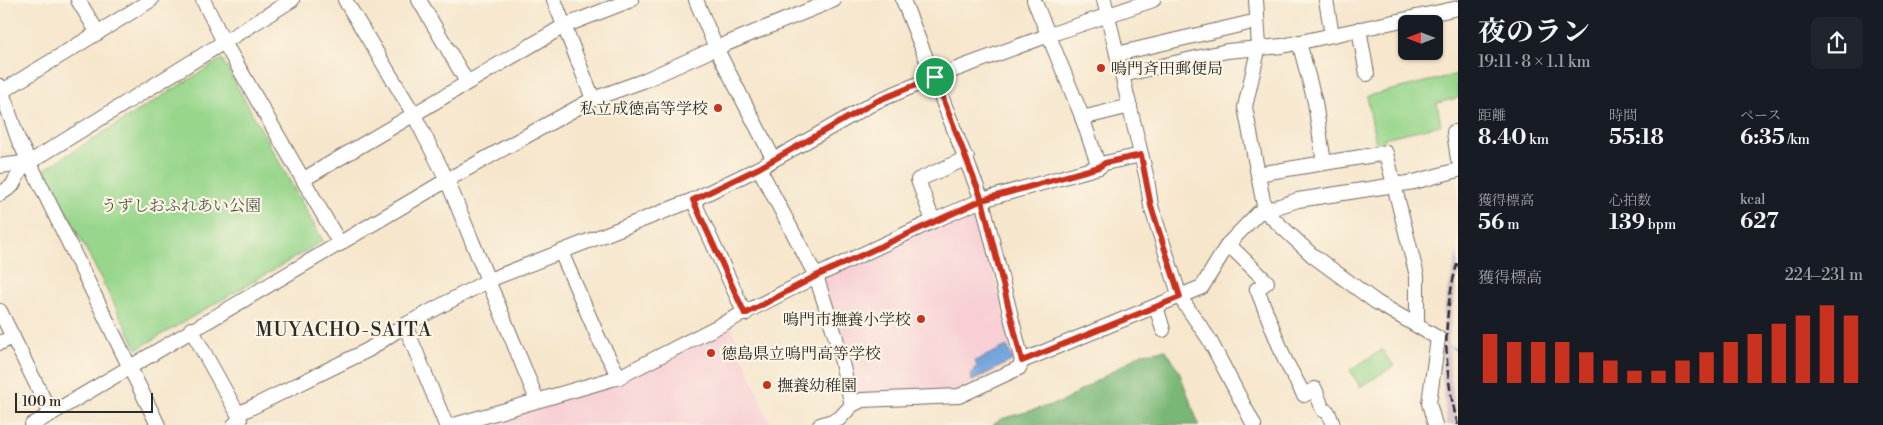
<!DOCTYPE html>
<html lang="ja">
<meta charset="utf-8">
<style>
:root{--surface:#171b24;--page:#20242c;--text:#f1f3f6;--muted:#9ea1a6;--accent:#c8321e}
body{margin:0;font-family:"Libre Bodoni","Noto Serif JP",serif;background:var(--page);color:var(--text);height:100vh;display:flex;flex-direction:column;font-size:19px;white-space:nowrap}
*{box-sizing:border-box;margin:0}
p{font-size:16px;color:var(--muted)}
.icon{flex:none;width:28px;height:28px;fill:none;stroke:currentColor;stroke-width:2;stroke-linecap:round;stroke-linejoin:round}
.map{position:relative;flex:1;overflow:hidden}
.sheet{display:flex;flex-direction:column;background:var(--surface);width:425px}
.sheet>*{flex:none}
.needle{width:32px;rotate:270deg}
.fabs{position:absolute;left:1398px;top:15px;display:grid;gap:10px}
.fabs a{display:grid;place-items:center;width:45px;height:45px;border-radius:8px;background:var(--surface);box-shadow:0 1px 4px #0004;font-size:25px}
.scale{position:absolute;left:15px;bottom:12px;width:138px;box-sizing:border-box;padding-left:5px;border:2px solid #2b2b2b;border-top:0;font-size:14px;line-height:18px;white-space:nowrap;color:#2b2b2b;-webkit-text-stroke:4px #fcf5e5;paint-order:stroke}
.pin{position:absolute;display:grid;place-items:center;width:42px;height:42px;color:#fff;margin:-21px;border:2px solid #fff;border-radius:50%;box-shadow:0 1px 5px #0007}
.round{display:grid;place-items:center;flex:none;width:52px;height:52px;border-radius:8px;background:var(--page)}
.summary{display:flex;align-items:center;justify-content:space-between;height:85px;padding:0 20px}
h1{font-size:28px;font-weight:700;line-height:38px}
.metrics{display:grid;grid-template-columns:repeat(3,1fr);gap:8px;height:85px;padding:5px 20px}
.metrics div{display:grid;align-content:center}
.metrics b{font-size:21px;font-weight:700}
.metrics small{font-size:14px;font-weight:400}
.metrics p{font-size:14px}
.chart{height:140px;padding:10px 20px}
.chart p{display:flex;justify-content:space-between}
.chart svg{width:100%;height:90px;margin-top:5px;stroke:var(--accent);stroke-width:6}
main{display:flex;flex:1;min-height:0}
.map>svg:first-child{display:block}
.built{fill:#f7cfd4}
.industrial{fill:#d2bdc8}
.green{fill:#97d68b;stroke:#61805b}
.forest{fill:#79b777;stroke:#527151}
.water{fill:#6da0d9;stroke:#4c6682}
.lines{fill:none;stroke-linecap:round;stroke-linejoin:round}
.stream{stroke:#6da0d9;stroke-width:2.5}
.minor-casing{stroke:#726c63;stroke-width:16}
.minor{stroke:#fff;stroke-width:14}
.rail{stroke:#2b2b2b;stroke-width:2.5;stroke-dasharray:8 4;stroke-linecap:butt}
.route-casing{stroke:#fff;stroke-width:10}
.route{stroke:#c8321e;stroke-width:6}
.poi-dot{fill:#c8321e;stroke:#fcf5e5;stroke-width:2}
.labels{text-anchor:middle;stroke-width:4.5;stroke-linejoin:round;paint-order:stroke}
.poi-label{font-size:16px;fill:#2b2b2b;stroke:#fcf5e5;text-anchor:start}
.park-label{font-size:16px;fill:#465643;stroke:#fcf5e5}
.quarter-label{font-size:19px;letter-spacing:1px;fill:#2b2b2b;stroke:#fcf5e5}
</style>
<main>
<div class="map">
<svg width="1458" height="425" viewBox="0 0 1458 425">
<rect width="100%" height="100%" fill="#fcf5e5"/>
<filter id="ink" filterUnits="userSpaceOnUse"><feTurbulence type="fractalNoise" baseFrequency=".02" numOctaves="2"/><feDisplacementMap in="SourceGraphic" scale="10" xChannelSelector="R" yChannelSelector="G"/><feConvolveMatrix kernelMatrix="1 2 1 2 8 2 1 2 1" color-interpolation-filters="sRGB"/></filter>
<filter id="wash" filterUnits="userSpaceOnUse"><feTurbulence type="fractalNoise" baseFrequency=".0096" numOctaves="4" result="noise"/><feDisplacementMap in="SourceGraphic" scale="20" xChannelSelector="R" yChannelSelector="G"/><feGaussianBlur stdDeviation="1.12" result="paint"/><feColorMatrix in="noise" values="0 0 0 0 0 0 0 0 0 0 0 0 0 0 0 0 0 1.4 0 .05"/><feComposite in="paint" operator="in"/></filter>
<g filter="url(#wash)">
<rect width="100%" height="100%" fill="#f6e6cc"/>
<g class="built">
<polygon points="977,207 1016,360 954,393 854,395 821,279"/>
<polygon points="731,327 771,425 465,425 511,412"/>
</g>
<polygon class="industrial" points="1458,248 1458,275 1452,309 1449,339 1450,373 1458,425 1447,425 1442,375 1444,308"/>
<g class="green">
<polygon points="222,59 323,241 137,349 45,169"/>
<polygon points="1458,74 1458,98 1437,103 1441,125 1384,138 1384,142 1376,144 1367,96"/>
<polygon points="1382,350 1394,366 1360,387 1350,370"/>
</g>
<polygon class="forest" points="1166,350 1179,371 1199,425 993,425 1001,419 1062,402 1142,353"/>
<polygon class="water" points="1007,346 1013,360 972,381 971,374 977,366 975,361"/>
<g class="lines">
<polyline class="stream" points="1451,347 1458,351"/>
</g>
</g>
<g filter="url(#ink)">
<g class="lines">
<g class="minor-casing">
<g id="minor">
<polyline points="78,0 98,33"/>
<polyline points="203,0 224,42 340,244"/>
<polyline points="345,0 413,113 447,180 537,400"/>
<polyline points="419,0 467,82"/>
<polyline points="554,0 593,99"/>
<polyline points="696,0 716,48 773,158"/>
<polyline points="1034,0 1081,114 1099,167"/>
<polyline points="1104,0 1147,179 1151,206 1180,297 1209,339 1254,425"/>
<polyline points="1256,0 1259,46 1245,107 1265,211 1312,255 1376,302 1438,338 1429,403 1435,425"/>
<polyline points="1326,0 1332,35"/>
<polyline points="1359,29 1367,74"/>
<polyline points="1299,42 1315,102 1324,163 1386,153 1417,276 1417,324"/>
<polyline points="1117,54 1257,21"/>
<polyline points="1122,75 1227,51 1282,46 1458,8"/>
<polyline points="0,86 18,139 158,425"/>
<polyline points="1,92 151,0"/>
<polyline points="1082,118 1130,106"/>
<polyline points="1454,132 1458,159"/>
<polyline points="0,166 30,162 292,0"/>
<polyline points="759,168 816,276 836,338 852,405"/>
<polyline points="1258,174 1324,163"/>
<polyline points="304,179 564,26 631,0"/>
<polyline points="0,194 12,186 24,164"/>
<polyline points="693,200 745,314"/>
<polyline points="933,221 918,180 967,158"/>
<polyline points="1228,244 1267,282 1257,289 1285,360 1304,395 1315,389 1323,410 1328,412 1333,425"/>
<polyline points="561,252 599,339 619,377"/>
<polyline points="1156,306 1163,330"/>
<polyline points="0,311 51,414"/>
<polyline points="405,325 446,425"/>
<polyline points="191,329 238,414 240,420 234,425"/>
<polyline points="0,343 13,337"/>
<polyline points="1022,361 1202,287 1228,244 1258,213 1298,200 1414,182 1458,170"/>
<polyline points="238,414 368,350 405,325 489,280 693,200 759,168 877,101 935,77 1049,35 1153,0"/>
<polyline points="32,425 447,180 593,99 643,81 716,48 834,0"/>
<polyline points="454,425 619,377 816,276 933,221 982,200 1099,167 1105,163 1141,155"/>
<polyline points="820,425 839,419 852,405 862,400 959,396 1019,368 1022,361 982,200 903,0"/>
</g>
</g>
<use href="#minor" class="minor"/>
<path class="rail" d="M 1458,425 C 1443,371 1442,315 1458,261"/>
</g>
</g>
<g class="lines" filter="url(#ink)">
<g class="route-casing">
<polyline id="route" points="935,77 877,101 759,168 693,200 745,314 816,276 982,200 1099,167 1105,163 1141,155 1151,206 1180,297 1022,361 982,200 935,77"/>
</g>
<use href="#route" class="route"/>
</g>
<g class="poi-dot">
<circle cx="1101" cy="68" r="5"/>
<circle cx="718" cy="108" r="5"/>
<circle cx="921" cy="319" r="5"/>
<circle cx="711" cy="353" r="5"/>
<circle cx="767" cy="385" r="5"/>
</g>
<g class="labels">
<g class="poi-label">
<text x="1111" y="74">鳴門斉田郵便局</text>
<text x="708" y="114" text-anchor="end">私立成徳高等学校</text>
<text x="911" y="325" text-anchor="end">鳴門市撫養小学校</text>
<text x="721" y="359">徳島県立鳴門高等学校</text>
<text x="777" y="391">撫養幼稚園</text>
</g>
<g class="park-label">
<text x="181" y="211">うずしおふれあい公園</text>
</g>
<g class="quarter-label">
<text x="344" y="336">MUYACHO-SAITA</text>
</g>
</g>
</svg>
<div class="fabs">
<a><svg class="needle" viewBox="-14 -14 28 28"><path d="M0-13l5 13h-10z" fill="#e53935"/><path d="M0 13l5-13h-10z" fill="#9ea1a6"/></svg></a>
</div>
<div class="scale">100 m</div>
<div class="pin" style="left:935px;top:77px;background:#1e9e55"><svg class="icon" aria-label="arrive" viewBox="0 0 24 24"><path d="M6 21V4h12l-3 4 3 4H6"/></svg></div>
</div>
<section class="sheet">
<div class="summary"><div><h1>夜のラン</h1><p>19:11 · 8 × 1.1 km</p></div><a class="round"><svg class="icon" aria-label="share" viewBox="0 0 24 24"><path d="M12 15V3M7 8l5-5 5 5M5 13v7h14v-7"/></svg></a></div>
<div class="metrics">
<div><p>距離</p><b>8.40<small> km</small></b></div>
<div><p>時間</p><b>55:18</b></div>
<div><p>ペース</p><b>6:35<small> /km</small></b></div>
</div>
<div class="metrics">
<div><p>獲得標高</p><b>56<small> m</small></b></div>
<div><p>心拍数</p><b>139<small> bpm</small></b></div>
<div><p>kcal</p><b>627</b></div>
</div>
<div class="chart"><p><span>獲得標高</span>224–231 m</p>
<svg viewBox="0 0 160 44" preserveAspectRatio="none"><path d="M5 44V20M15 44V24M25 44V24M35 44V24M45 44V29M55 44V33M65 44V38M75 44V38M85 44V33M95 44V29M105 44V24M115 44V20M125 44V15M135 44V11M145 44V6M155 44V11"/></svg>
</div>
</section>
</main>
